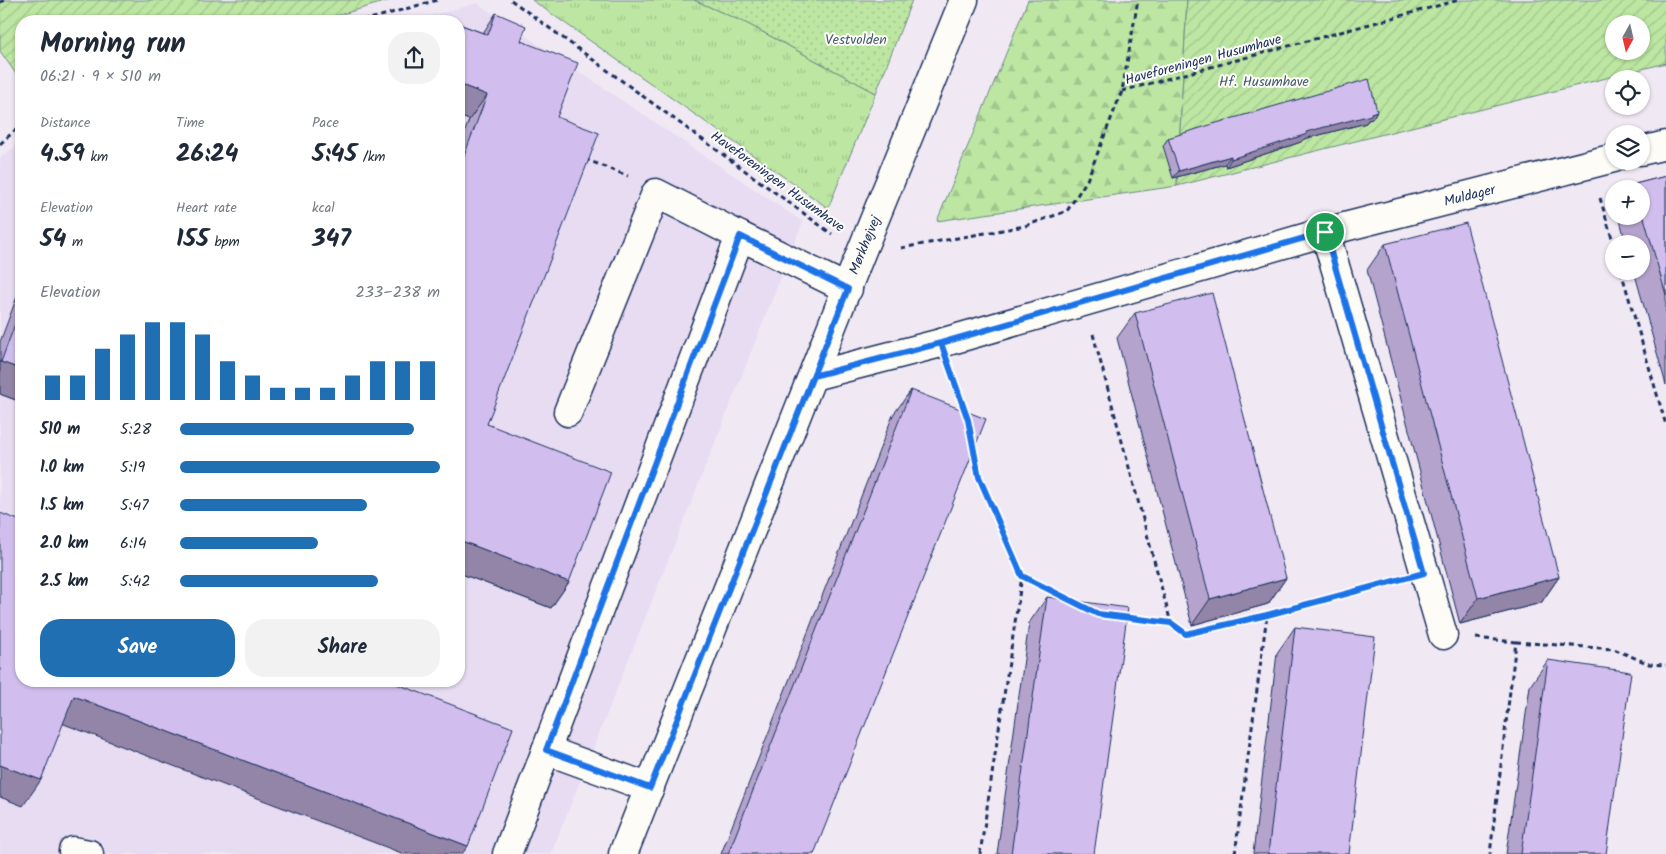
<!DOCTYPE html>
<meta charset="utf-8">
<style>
:root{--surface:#fff;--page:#f2f2f3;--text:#1f2937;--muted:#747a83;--accent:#1f6fb2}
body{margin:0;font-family:Kalam,sans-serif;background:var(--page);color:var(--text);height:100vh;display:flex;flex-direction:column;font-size:19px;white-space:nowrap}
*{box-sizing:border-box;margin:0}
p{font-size:16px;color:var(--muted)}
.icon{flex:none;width:28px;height:28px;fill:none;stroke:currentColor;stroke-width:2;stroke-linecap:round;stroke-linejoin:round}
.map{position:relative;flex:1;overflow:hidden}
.sheet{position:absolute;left:15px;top:15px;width:450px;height:672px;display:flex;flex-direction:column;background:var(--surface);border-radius:20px;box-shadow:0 1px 4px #0004}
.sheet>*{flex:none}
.needle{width:32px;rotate:188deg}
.controls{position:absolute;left:1605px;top:15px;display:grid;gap:10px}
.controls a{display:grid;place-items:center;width:45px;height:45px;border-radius:50%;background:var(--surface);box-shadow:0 1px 4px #0004;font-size:25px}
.pin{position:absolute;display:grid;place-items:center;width:42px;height:42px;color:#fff;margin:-21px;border:2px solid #fff;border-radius:50%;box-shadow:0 1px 5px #0007}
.round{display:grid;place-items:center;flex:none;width:52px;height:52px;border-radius:20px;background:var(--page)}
.head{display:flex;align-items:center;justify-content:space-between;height:85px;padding:0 25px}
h1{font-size:28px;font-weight:700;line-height:38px}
.stats{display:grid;grid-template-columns:repeat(3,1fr);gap:8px;height:85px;padding:5px 25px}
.stats div{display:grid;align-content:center}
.stats b{font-size:25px;font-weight:700}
.stats small{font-size:14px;font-weight:400}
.stats p{font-size:14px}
.chart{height:140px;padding:10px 25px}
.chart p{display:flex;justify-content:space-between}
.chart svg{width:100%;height:90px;margin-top:5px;stroke:var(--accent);stroke-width:6}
.primary-button{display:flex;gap:10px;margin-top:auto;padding:10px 25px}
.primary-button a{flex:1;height:58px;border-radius:20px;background:var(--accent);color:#fff;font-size:20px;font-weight:700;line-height:58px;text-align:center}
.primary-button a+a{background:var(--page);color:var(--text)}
ul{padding:0 25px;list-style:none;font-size:16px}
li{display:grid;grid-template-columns:80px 60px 1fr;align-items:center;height:38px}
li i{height:12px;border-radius:6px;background:var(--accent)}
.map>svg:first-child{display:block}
.built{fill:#e7dcf2}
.grass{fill:url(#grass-tufts);stroke:#6c8a80}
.forest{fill:url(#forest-firs);stroke:#6c8a80}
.park{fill:url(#park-dots);stroke:#6c8a80}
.garden{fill:url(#garden-furrows);stroke:#6c8a80;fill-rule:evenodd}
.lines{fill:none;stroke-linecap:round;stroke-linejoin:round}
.minor-casing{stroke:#1b2f5e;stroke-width:31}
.path{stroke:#1b2f5e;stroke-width:3;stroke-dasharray:5 4;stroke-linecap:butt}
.minor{stroke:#fdfcf7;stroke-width:28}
.wall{fill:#b4a3cd;stroke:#1b2f5e}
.shaded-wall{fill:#9285a7;stroke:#1b2f5e}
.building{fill:#d1beee;stroke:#1b2f5e}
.route-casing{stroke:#fff;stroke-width:10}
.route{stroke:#1a73e8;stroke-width:6}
.labels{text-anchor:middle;stroke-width:4;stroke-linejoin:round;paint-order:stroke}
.park-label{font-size:14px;fill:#435d6f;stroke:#fdfcf7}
.street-label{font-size:14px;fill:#1b2f5e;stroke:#fdfcf7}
</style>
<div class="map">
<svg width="1666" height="854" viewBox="0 0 1666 854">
<defs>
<pattern id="grass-tufts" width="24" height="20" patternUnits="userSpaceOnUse" patternTransform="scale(1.25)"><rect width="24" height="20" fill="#bce6a2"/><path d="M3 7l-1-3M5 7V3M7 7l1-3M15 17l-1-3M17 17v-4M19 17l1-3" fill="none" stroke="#a1c68e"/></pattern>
<pattern id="forest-firs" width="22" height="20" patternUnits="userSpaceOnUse" patternTransform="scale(1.25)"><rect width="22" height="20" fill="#bce6a2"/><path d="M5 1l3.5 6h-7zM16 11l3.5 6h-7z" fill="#a1c68e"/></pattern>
<pattern id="park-dots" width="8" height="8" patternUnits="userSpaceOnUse" patternTransform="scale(1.25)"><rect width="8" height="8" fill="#bce6a2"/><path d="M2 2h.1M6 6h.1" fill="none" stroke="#a1c68e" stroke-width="1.8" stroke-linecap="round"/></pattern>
<pattern id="garden-furrows" width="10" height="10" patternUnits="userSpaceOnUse" patternTransform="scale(1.25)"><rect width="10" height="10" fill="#bce6a2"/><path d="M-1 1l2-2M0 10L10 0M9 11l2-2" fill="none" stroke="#a1c68e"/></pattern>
</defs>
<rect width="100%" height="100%" fill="#f0e9f4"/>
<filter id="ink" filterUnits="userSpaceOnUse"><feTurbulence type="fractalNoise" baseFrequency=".02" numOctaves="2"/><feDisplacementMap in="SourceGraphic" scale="10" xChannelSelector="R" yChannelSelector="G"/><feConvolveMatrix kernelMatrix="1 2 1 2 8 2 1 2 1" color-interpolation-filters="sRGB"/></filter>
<g filter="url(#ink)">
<polygon class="built" points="477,3 803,222 551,854 0,854 0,158 21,142 21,681 459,681 459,21 414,21"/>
<polygon class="grass" points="532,0 694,0 748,24 876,93 828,208"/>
<polygon class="forest" points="1028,0 1187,0 1177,186 937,221"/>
<polygon class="park" points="694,0 912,0 876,93 748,24"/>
<g class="garden">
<polygon points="0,0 391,0 318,21 21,21 21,81 0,51"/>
<path d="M 1187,0 L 1666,0 L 1666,63 L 1177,186 ZM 1614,24 L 1641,24 L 1641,51 L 1614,51 Z"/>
</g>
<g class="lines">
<g class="minor-casing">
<g id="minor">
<polyline points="1641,151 1666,145"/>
<polyline points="1325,232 1443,635"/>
<polyline points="740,236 848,289"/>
<path id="s1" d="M 813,376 L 941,343 L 1325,232 L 1614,158"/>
<polyline points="546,750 650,788"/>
<polyline points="73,851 89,854"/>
<polyline points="507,854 740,236 656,193 568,412"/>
<path id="s2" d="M 623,854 L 860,255 L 964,0"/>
</g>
</g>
<g class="path">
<polyline points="511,0 832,234"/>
<polyline points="0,2 7,0"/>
<polyline points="363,21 437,0"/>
<polyline points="1122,91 1459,0"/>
<polyline points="0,144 21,125"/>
<polyline points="585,159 628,176"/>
<polyline points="1600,198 1614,245"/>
<polyline points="901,248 1025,226 1067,211 1087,180 1122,91 1138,0"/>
<polyline points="1621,271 1666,425"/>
<polyline points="1093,334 1171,623"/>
<polyline points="953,376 966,413"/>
<polyline points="973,446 979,477 1022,576"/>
<polyline points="1124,618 1171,623 1186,634 1267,615 1392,582"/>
<polyline points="1476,638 1516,642 1490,854"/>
<polyline points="1516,642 1614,649 1649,664 1666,665"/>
<polyline points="980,854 1022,576 1073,602"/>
<polyline points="1235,854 1267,615"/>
</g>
<use href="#minor" class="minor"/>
</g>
<g class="wall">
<polygon points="496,13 521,41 557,117 487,424 569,582 551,608 459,573 459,148 469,120 459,116 459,24 483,33"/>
<polygon points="1377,111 1372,119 1368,120 1366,123 1304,139 1301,142 1226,167 1225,164 1173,178 1163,146 1168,138"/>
<polygon points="1666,176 1666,385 1634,271 1641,271 1641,244 1626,244 1619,216 1641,216 1641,189 1632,189 1635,184"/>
<polygon points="1385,244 1559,577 1541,603 1460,624 1367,270"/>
<polygon points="21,286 21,402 0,394 0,342"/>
<polygon points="1135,313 1286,578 1268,604 1192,625 1117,338"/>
<polygon points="911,390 814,854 721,854 893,415"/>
<polygon points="1047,597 1094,854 997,854 1029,623"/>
<polygon points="1295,627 1349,854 1253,854 1277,653"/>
<polygon points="1548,660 1606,854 1506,854 1530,686"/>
</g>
<g class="shaded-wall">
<polygon points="459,84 487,95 469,120 459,116"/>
<polygon points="1377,111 1372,119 1368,120 1366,123 1304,139 1301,142 1226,167 1231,159 1306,132"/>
<polygon points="1231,156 1225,164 1173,178 1179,171"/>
<polygon points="0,362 1,362 21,369 21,402 0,394"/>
<polygon points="459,540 569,582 551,608 459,573"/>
<polygon points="1559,577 1541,603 1460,624 1478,598"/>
<polygon points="1286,578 1268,604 1192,625 1210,599"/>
<polygon points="74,696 468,846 462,854 404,854 56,721"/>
<polygon points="0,765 41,780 23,806 0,797"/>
</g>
<g class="building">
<polygon points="496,13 526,26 521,41 578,63 557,117 599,133 487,424 611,472 569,582 459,540 459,169 487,95 459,84 459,24 488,35"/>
<polygon points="441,17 453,21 440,21"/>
<polygon points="1369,79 1377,111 1371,113 1371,115 1306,132 1307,134 1231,159 1231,156 1179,171 1168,138 1213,124"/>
<polygon points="1666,176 1666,295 1641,207 1641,189 1636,189 1635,184"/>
<polygon points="1466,223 1559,577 1478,598 1385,244"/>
<polygon points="1212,293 1286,578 1210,599 1135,313"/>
<polygon points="21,308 21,369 1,362"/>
<polygon points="911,390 986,419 814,854 728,854"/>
<polygon points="0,513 21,521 21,681 389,681 513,728 468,846 74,696 41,780 0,765"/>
<polygon points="1047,597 1128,608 1094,854 1011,854"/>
<polygon points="1295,627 1375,637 1349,854 1268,854"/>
<polygon points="1548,660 1631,672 1606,854 1521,854"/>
</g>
</g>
<g class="lines" filter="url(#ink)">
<g class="route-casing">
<polyline id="route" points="1325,232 941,343 813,376 848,289 740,236 546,750 650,788 813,376 941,343 968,420 979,477 1022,576 1098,614 1171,623 1186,634 1267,615 1424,573 1325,232"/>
</g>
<use href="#route" class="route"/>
</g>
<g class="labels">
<g class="park-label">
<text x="856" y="44">Vestvolden</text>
<text x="1264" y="86">Hf. Husumhave</text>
</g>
<g class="street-label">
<text transform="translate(1203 59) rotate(-15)" y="5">Haveforeningen Husumhave</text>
<text transform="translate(778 181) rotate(36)" y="5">Haveforeningen Husumhave</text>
<text dy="5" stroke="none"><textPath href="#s1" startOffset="681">Muldager</textPath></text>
<text dy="5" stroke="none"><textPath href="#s2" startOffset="655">Mørkhøjvej</textPath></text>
</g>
</g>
</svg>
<div class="controls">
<a><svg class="needle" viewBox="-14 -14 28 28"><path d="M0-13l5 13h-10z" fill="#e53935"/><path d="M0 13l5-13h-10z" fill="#747a83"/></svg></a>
<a><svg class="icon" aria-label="locate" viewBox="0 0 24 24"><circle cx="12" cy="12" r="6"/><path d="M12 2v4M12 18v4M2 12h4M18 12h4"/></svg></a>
<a><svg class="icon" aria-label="layers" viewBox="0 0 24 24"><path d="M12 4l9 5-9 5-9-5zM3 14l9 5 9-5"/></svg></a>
<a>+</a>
<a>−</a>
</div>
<div class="pin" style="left:1325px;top:232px;background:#1e9e55"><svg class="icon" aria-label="arrive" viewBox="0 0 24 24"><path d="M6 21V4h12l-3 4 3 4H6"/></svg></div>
<section class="sheet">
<div class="head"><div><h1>Morning run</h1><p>06:21 · 9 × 510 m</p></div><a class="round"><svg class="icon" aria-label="share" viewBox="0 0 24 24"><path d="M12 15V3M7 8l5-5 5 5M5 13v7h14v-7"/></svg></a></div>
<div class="stats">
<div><p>Distance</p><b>4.59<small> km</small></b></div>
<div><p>Time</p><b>26:24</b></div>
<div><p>Pace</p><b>5:45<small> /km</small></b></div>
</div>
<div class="stats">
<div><p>Elevation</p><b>54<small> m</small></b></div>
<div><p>Heart rate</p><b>155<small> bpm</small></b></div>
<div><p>kcal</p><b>347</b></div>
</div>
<div class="chart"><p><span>Elevation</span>233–238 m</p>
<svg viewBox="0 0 160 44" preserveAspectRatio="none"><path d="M5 44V32M15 44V32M25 44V19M35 44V12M45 44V6M55 44V6M65 44V12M75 44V25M85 44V32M95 44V38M105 44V38M115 44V38M125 44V32M135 44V25M145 44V25M155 44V25"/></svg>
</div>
<ul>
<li><b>510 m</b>5:28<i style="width:90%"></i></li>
<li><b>1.0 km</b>5:19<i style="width:100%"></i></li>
<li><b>1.5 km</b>5:47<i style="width:72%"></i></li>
<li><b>2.0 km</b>6:14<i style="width:53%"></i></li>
<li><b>2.5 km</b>5:42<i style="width:76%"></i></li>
</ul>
<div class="primary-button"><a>Save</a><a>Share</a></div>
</section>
</div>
